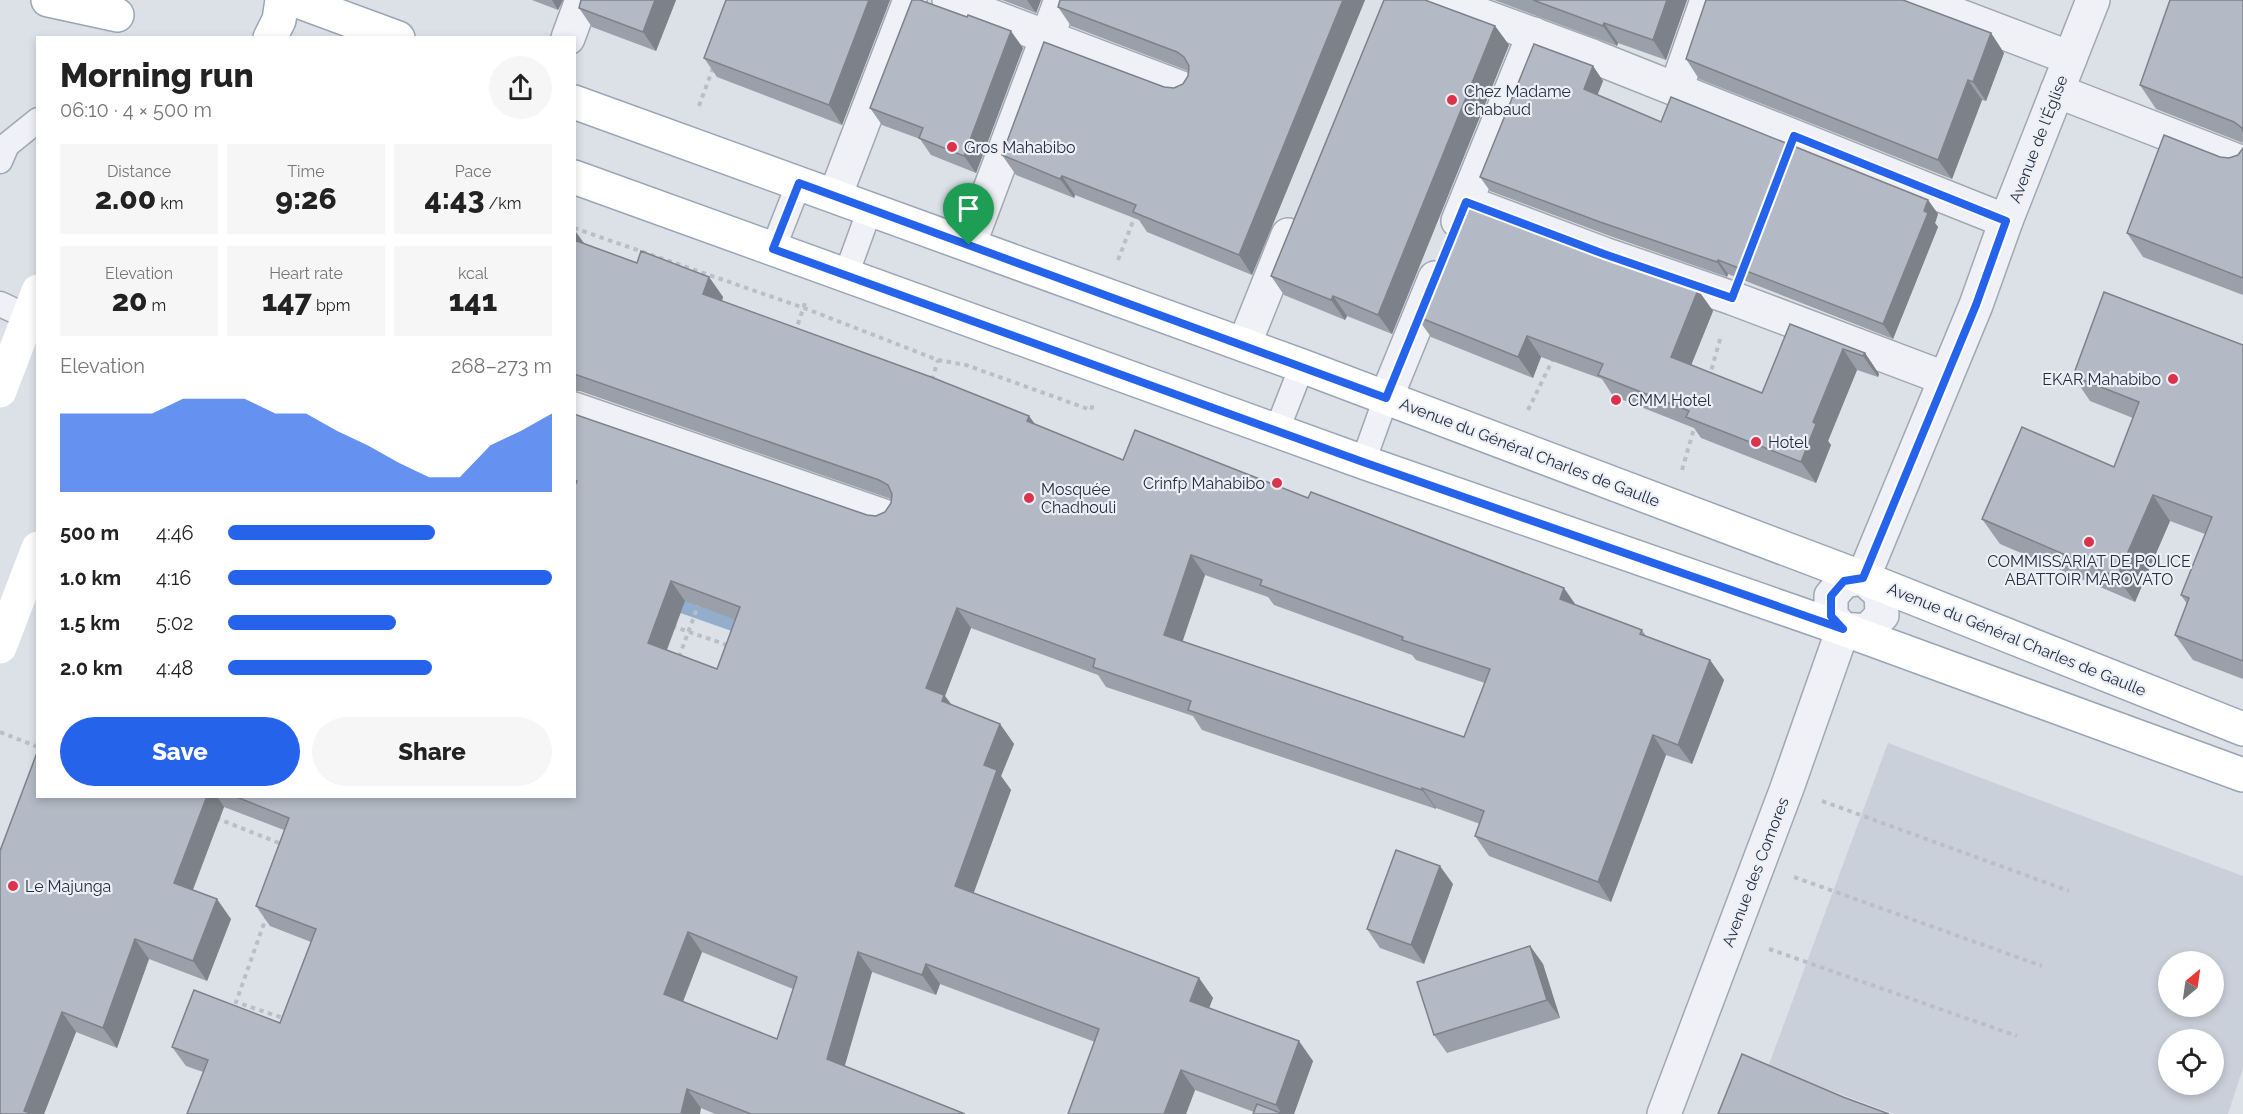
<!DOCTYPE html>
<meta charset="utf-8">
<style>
:root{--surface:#fff;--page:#f6f6f6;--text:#222;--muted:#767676;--accent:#2563eb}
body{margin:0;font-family:Raleway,sans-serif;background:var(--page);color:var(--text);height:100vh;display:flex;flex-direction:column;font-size:22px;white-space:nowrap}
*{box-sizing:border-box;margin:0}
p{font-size:20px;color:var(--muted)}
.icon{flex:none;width:33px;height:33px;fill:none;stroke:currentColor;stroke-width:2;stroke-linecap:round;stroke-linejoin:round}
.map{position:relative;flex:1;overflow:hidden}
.panel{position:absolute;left:36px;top:36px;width:540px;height:762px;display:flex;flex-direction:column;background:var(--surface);border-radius:0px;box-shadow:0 3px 9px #0003}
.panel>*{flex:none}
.needle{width:39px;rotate:29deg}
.buttons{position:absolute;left:2158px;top:951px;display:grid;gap:12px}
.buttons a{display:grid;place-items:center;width:66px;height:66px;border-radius:50%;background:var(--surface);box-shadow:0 3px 9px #0003;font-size:30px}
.pin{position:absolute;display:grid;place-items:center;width:51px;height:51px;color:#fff;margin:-62px -26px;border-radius:50% 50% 50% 0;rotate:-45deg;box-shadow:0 0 6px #0007}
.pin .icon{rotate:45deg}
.round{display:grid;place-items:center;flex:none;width:63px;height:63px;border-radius:32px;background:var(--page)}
.summary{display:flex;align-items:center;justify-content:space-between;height:102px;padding:0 24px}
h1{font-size:33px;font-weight:800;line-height:45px}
.figures{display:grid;grid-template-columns:repeat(3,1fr);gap:9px;height:102px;padding:6px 24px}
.figures div{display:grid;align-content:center;border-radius:0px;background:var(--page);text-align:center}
.figures b{font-size:30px;font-weight:800}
.figures small{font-size:16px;font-weight:400}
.figures p{font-size:16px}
.chart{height:168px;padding:12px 24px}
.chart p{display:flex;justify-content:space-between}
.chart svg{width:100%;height:108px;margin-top:6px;fill:var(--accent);opacity:.7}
.primary-button{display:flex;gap:12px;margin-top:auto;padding:12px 24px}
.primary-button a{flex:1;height:69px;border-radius:36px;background:var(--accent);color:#fff;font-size:24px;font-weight:800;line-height:69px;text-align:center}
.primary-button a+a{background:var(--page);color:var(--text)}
ul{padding:0 24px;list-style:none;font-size:20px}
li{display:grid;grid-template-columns:96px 72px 1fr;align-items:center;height:45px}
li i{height:15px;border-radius:8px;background:var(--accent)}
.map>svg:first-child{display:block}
.built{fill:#cad0da;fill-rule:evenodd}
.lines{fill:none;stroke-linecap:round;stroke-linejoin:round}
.stream{stroke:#93aecc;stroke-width:14}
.service-casing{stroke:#a1a8b2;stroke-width:27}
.pedestrian-casing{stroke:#a1a8b2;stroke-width:36}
.minor-casing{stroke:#a1a8b2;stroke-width:36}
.tertiary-casing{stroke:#a1a8b2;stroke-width:36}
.primary-casing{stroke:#9aa5b5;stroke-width:36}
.path{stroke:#babec7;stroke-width:4;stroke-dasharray:4.5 4.5;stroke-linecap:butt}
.service{stroke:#eff1f6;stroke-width:24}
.pedestrian{stroke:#eff1f6;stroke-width:33}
.minor{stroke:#eff1f6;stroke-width:33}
.tertiary{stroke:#eff1f6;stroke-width:33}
.secondary{stroke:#fff;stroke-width:33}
.primary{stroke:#fff;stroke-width:33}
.wall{fill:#9aa0a9;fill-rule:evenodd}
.shaded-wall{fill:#7d828a}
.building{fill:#b3bac5;stroke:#7d828a;stroke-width:1.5;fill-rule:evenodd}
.route-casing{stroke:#fff;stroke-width:12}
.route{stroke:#2563eb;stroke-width:8}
.poi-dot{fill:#db334b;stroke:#ecf0f6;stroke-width:2}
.labels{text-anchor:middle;stroke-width:4.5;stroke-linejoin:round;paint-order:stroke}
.poi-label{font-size:16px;fill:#242e40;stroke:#ecf0f6;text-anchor:start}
.street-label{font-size:16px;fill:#242e40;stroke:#ecf0f6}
</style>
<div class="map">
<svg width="2243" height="1114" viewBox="0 0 2243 1114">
<rect width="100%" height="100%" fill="#dce1e8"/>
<path class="built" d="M 1888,743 L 2243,876 L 2243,1068 L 2228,1114 L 1894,1114 L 1768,1067 ZM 2169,962 L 2214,962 L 2214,1006 L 2169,1006 ZM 2169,1040 L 2214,1040 L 2214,1084 L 2169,1084 Z"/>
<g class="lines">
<polyline class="stream" points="667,601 744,628"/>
<g class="service-casing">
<g id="service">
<polyline points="0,161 7,145 38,120"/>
<polyline points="773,249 799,183"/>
<polyline points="846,275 870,209"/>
<polyline points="0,304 28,317"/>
<polyline points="1277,430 1302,366"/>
<polyline points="1363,462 1386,398"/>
</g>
</g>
<g class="pedestrian-casing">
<g id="pedestrian">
<polyline points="949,0 1184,89"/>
<polyline points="1918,0 2070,58"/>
<polyline points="1592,56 2006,221"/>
<polyline points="2057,91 2243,163"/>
</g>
</g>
<g class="minor-casing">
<g id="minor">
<polyline points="1440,0 1592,56"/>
<polyline points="568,38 582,0"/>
<polyline points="1676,89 1707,0"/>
<polyline points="835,196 910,0"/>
<polyline points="1466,202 1604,254 1732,298 1944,378"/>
<polyline points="1458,221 1534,34"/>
<polyline points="969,245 1061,0"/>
<polyline points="1244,345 1288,235"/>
<polyline points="1386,398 1435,278"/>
<polyline points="574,409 887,517"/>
</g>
</g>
<g class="tertiary-casing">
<g id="tertiary">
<polyline points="1863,578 1976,305 2006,221 2093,0"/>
<polygon points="1863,578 1881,594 1882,615 1867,631 1843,629 1831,616 1831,596 1844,581"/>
<polyline points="1664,1114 1787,788 1843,629"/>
</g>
</g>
<g class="primary-casing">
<g id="primary">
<polyline points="48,0 117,15"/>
<polyline points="295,0 398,38"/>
<polyline points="270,38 279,20 282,0"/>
<polyline points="574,102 1302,366 1863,578 2243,729"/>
<polyline points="574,177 1363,462 1843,629 2243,775"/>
</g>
</g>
<g class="path">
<polyline points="699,106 713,68"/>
<polyline points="574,228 804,308 938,360 966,365 1091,410 1093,404"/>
<polyline points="1118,260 1135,216"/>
<polyline points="795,333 806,300"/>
<polyline points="1709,378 1721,336"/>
<polyline points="932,380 938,360"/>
<polyline points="1528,410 1554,357"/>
<polyline points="1682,470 1695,425"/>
<polyline points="672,626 730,646"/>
<polyline points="679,657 699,603"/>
<polyline points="0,732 38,747"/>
<polyline points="1822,801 2069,891"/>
<polyline points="216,818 284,845"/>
<polyline points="1794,877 2042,966"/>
<polyline points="267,915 236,1002 286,1019"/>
<polyline points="1769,949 2017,1036"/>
</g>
<use href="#service" class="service"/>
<use href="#pedestrian" class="pedestrian"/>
<use href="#minor" class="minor"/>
<use href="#tertiary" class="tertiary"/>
<g class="secondary">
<polyline points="0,391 38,291"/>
<polyline points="0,647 38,548"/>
</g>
<use href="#primary" class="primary"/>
</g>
<g class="wall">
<polygon points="532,0 563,0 558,10"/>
<polygon points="581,0 676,0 656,51 592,27 579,8"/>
<polygon points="726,0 890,0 842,125 717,77 704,58"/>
<polygon points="1002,0 1041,0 1036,13"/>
<polygon points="1060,0 1365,0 1252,275 1147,232 1139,220 1075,195 1074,198 1016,175 1002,155 1164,87 1174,88 1183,84 1188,76 1188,71 1071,26 1058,7"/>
<polygon points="1494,0 1687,0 1666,60 1618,43 1617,46"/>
<polygon points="2243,0 2243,143 2156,109 2140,85"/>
<polygon points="1495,26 1509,45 1392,334 1347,316 1345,320 1284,295 1271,276"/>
<polygon points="1991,33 2004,53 1986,101 1982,100 1952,179 1699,79 1686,59"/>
<polygon points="1023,48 976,173 931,155 920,139 882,125 870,108"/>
<polygon points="1593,66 1603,81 1597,95 1661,122 1928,200 1938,214 1935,223 1938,227 1893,339 1728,274 1727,277 1610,236 1490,191 1480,177"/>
<polygon points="2243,148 2243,295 2143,257 2127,233 2220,157 2229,158 2238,155"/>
<path d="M 574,231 L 584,243 L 637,263 L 709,277 L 723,297 L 722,301 L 1029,416 L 1035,425 L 1123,460 L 1576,605 L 1642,630 L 1646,636 L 1710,660 L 1724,680 L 1692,764 L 1666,755 L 1611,902 L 1489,856 L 1475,836 L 1480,824 L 1436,808 L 1436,809 L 1202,730 L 1193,716 L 1106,687 L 1098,675 L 971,628 L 945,696 L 952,705 L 1000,724 L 1014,744 L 1001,776 L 1011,790 L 973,893 L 1199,978 L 1213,998 L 1209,1008 L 1313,1061 L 1294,1114 L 1254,1112 L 1195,1090 L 1186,1114 L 1068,1114 L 1095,1042 L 940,984 L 936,995 L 872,972 L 844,1066 L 965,1114 L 715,1114 L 701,1108 L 203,1072 L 186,1066 L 172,1047 L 280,1023 L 311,942 L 270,926 L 256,906 L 284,830 L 224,807 L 193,890 L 231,919 L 207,981 L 149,959 L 117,1048 L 76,1032 L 44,1114 L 38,796 L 574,796 L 574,414 L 867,515 L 876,516 L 885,512 L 891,503 L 891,499 L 580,391 L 574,391 ZM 1205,575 L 1268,597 L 1274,605 L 1412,655 L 1416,660 L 1485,683 L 1464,737 L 1182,641 ZM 685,601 L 736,620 L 717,669 L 667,650 ZM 702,952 L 793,989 L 777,1039 L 683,1002 Z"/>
<polygon points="1583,251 1698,290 1713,311 1691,365 1762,393 1790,324 1865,353 1879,374 1878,377 1857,370 1828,441 1831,445 1816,483 1701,438 1694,428 1613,396 1602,379 1541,357 1533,378 1431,337 1416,316"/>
<polygon points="2243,345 2243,679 2193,660 2175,635 2187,604 2181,595 2205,534 2170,521 2135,602 2000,544 1982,519 2114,467 2133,418 2090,401 2073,376"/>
<polygon points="1453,884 1424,964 1380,948 1367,929"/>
<polygon points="1530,946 1543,964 1560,1018 1447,1053 1434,1035"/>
</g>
<g class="shaded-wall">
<polygon points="552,0 563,0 558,10"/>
<polygon points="655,0 676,0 656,51 643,32"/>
<polygon points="869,0 890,0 842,125 829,105"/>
<polygon points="1027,0 1041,0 1036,13"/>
<polygon points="1343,0 1365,0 1252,275 1239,255"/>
<polygon points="1667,0 1687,0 1666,60 1653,40"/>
<polygon points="1604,23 1618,43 1617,46 1603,26"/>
<polygon points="1495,26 1509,45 1392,334 1378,315"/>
<polygon points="1011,31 1023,48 976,173 964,156"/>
<polygon points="1991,33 2004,53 1986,101 1973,82"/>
<polygon points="1593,66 1603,81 1594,104 1584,89"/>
<polygon points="1968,80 1982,100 1952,179 1938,160"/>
<polygon points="1062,176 1075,195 1074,198 1060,179"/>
<polygon points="1928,200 1938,214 1935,223 1938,227 1893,339 1883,324"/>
<polygon points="576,232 590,252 574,241 574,236"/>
<polygon points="1718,260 1728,274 1727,277 1717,262"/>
<polygon points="709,277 723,297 717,314 703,294"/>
<polygon points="1698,290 1713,311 1686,378 1671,357"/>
<polygon points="1333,296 1347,316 1345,320 1331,300"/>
<polygon points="1527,336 1541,357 1533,378 1518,357"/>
<polygon points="1843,349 1857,370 1828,441 1831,445 1816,483 1801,462 1813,422"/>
<polygon points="1865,353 1879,374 1878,377 1863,356"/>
<polygon points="1029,416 1043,435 1027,421"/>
<polygon points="2153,495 2170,521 2135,602 2117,577"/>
<polygon points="1191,555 1205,575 1178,655 1164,635"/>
<polygon points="671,581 685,601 662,662 648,643"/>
<polygon points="1564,588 1578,608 1560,599"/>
<polygon points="957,608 971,628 945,696 958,714 926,688"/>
<polygon points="1710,660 1724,680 1692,764 1678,745"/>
<polygon points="1000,724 1014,744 1001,776 1011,790 969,906 955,886 984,765"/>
<polygon points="1653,735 1666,755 1611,902 1598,882"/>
<polygon points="1422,788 1436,808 1436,809 1422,790"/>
<polygon points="207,796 217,796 224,807 188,902 174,883"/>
<polygon points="1440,866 1453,884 1424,964 1411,945"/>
<polygon points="217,899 231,919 207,981 193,961"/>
<polygon points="688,932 702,952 678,1014 664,994"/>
<polygon points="135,939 149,959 117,1048 103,1028"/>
<polygon points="1530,946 1543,964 1560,1018 1547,1000"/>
<polygon points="858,952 872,972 841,1079 827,1059"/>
<polygon points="926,964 940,984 936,995 922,975"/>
<polygon points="1199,978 1213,998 1204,1021 1190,1001"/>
<polygon points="62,1012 76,1032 44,1114 27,1114 24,1111"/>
<polygon points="1299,1041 1313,1061 1294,1114 1282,1114 1276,1105"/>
<polygon points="1181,1070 1195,1090 1186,1114 1164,1114"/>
<polygon points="687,1089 701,1108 700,1114 681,1114"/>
</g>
<g class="building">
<polygon points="581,0 655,0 643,32 579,8"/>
<polygon points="726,0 869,0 829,105 704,58"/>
<polygon points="912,0 920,0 967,17 968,15 1011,31 964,156 919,138 923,128 870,108"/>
<polygon points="1060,0 1343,0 1239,255 1133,212 1136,205 1062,176 1060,179 1002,155 1044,42 1164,87 1174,88 1183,84 1188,76 1189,66 1184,57 1177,52 1058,7"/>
<polygon points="1384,0 1425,0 1495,26 1378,315 1333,296 1331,300 1271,276"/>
<polygon points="1533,0 1667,0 1653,40 1604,23 1603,26"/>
<polygon points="1706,0 1903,0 1991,33 1973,82 1968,80 1938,160 1686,59"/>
<polygon points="2170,0 2243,0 2243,132 2242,128 2234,122 2140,85"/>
<polygon points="1534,44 1593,66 1584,89 1661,122 1671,97 1928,200 1924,211 1928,213 1883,324 1718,260 1717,262 1600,222 1480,177"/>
<polygon points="2164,135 2220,157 2229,158 2238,155 2243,148 2243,278 2127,233"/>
<polygon points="1461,205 1583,251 1698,290 1671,357 1762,393 1790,324 1865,353 1863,356 1843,349 1813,422 1816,424 1801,462 1686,417 1689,411 1598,375 1603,364 1527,336 1518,357 1416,316"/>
<path d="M 574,240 L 637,263 L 641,251 L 709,277 L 703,294 L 931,377 L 1029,416 L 1027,421 L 1123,460 L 1135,430 L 1308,498 L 1311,492 L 1564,588 L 1560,599 L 1642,630 L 1640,634 L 1710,660 L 1678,745 L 1653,735 L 1598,882 L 1475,836 L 1484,811 L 1422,788 L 1422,790 L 1188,710 L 1191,701 L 1093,667 L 1095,659 L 957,608 L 926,688 L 944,695 L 942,701 L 1000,724 L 984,765 L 997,770 L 955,886 L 1199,978 L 1190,1001 L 1299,1041 L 1276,1105 L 1181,1070 L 1164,1114 L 1068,1114 L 1099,1029 L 926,964 L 922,975 L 858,952 L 827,1059 L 965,1114 L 751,1114 L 687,1089 L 681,1114 L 187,1114 L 208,1060 L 172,1047 L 194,990 L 280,1023 L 316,929 L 256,906 L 289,818 L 234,796 L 574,796 L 574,488 L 577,481 L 574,480 L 574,414 L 867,515 L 876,516 L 885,512 L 891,503 L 892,494 L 888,485 L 879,480 L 574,374 ZM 1191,555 L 1262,580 L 1260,585 L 1403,637 L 1402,640 L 1490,669 L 1464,737 L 1164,635 ZM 671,581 L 740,607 L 717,669 L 648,643 ZM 688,932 L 797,977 L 777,1039 L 664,994 Z"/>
<polygon points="2104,292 2243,345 2243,661 2175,635 2189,598 2181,595 2212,517 2153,495 2117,577 1982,519 2022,427 2114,467 2139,402 2073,376"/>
<polygon points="38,750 38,796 207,796 174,883 217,899 193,961 135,939 103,1028 62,1012 24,1111 33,1114 0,1114 0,851"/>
<polygon points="1396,850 1440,866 1411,945 1367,929"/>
<polygon points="1530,946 1547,1000 1434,1035 1417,982"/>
<polygon points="1742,1054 1843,1097 1889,1114 1718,1114"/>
<polygon points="1257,1104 1283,1114 1253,1114"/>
</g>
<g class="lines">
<g class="route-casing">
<polygon id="route" points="1794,136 2006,221 1976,305 1863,578 1844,581 1831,596 1831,616 1843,629 1363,462 773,249 799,183 1386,398 1466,202 1604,254 1732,298"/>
</g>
<use href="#route" class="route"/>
</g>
<g class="poi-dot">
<circle cx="1452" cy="100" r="6"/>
<circle cx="952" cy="147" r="6"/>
<circle cx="2173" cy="379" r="6"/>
<circle cx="1616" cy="400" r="6"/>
<circle cx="1756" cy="442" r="6"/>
<circle cx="1277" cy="483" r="6"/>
<circle cx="1029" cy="498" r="6"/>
<circle cx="2089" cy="542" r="6"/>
<circle cx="13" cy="886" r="6"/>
</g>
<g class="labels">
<g class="poi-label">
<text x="1464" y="97">Chez Madame<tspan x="1464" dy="18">Chabaud</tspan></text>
<text x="964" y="153">Gros Mahabibo</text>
<text x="2161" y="385" text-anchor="end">EKAR Mahabibo</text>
<text x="1628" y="406">CMM Hotel</text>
<text x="1768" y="448">Hotel</text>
<text x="1265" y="489" text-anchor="end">Crinfp Mahabibo</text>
<text x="1041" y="495">Mosquée<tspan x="1041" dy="18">Chadhouli</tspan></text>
<text x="2089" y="567" text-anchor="middle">COMMISSARIAT DE POLICE<tspan x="2089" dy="18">ABATTOIR MAROVATO</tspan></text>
<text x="25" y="892">Le Majunga</text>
</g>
<g class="street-label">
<text transform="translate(2038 139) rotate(-69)" y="6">Avenue de l'Église</text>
<text transform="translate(1530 452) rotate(21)" y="6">Avenue du Général Charles de Gaulle</text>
<text transform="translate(2017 639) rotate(22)" y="6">Avenue du Général Charles de Gaulle</text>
<text transform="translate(1755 872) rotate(-69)" y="6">Avenue des Comores</text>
</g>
</g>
</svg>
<div class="buttons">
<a><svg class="needle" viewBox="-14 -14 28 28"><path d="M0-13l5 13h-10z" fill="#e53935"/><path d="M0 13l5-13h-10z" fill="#767676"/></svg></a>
<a><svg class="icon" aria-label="locate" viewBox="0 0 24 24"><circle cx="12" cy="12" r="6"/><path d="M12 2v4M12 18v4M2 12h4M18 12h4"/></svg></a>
</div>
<div class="pin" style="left:969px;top:245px;background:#1e9e55"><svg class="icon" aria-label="arrive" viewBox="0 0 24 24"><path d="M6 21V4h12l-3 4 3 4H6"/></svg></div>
<section class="panel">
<div class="summary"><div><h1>Morning run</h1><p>06:10 · 4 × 500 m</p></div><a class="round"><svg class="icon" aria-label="share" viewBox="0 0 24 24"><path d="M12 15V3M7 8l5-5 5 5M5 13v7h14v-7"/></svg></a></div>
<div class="figures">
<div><p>Distance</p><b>2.00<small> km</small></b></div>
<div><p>Time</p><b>9:26</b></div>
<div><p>Pace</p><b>4:43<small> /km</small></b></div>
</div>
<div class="figures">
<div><p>Elevation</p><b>20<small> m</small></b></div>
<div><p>Heart rate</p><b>147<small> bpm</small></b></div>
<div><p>kcal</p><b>141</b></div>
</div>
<div class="chart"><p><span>Elevation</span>268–273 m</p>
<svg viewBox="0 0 160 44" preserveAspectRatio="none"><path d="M0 44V12L10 12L20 12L30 12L40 6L50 6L60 6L70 12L80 12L90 19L100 25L110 32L120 38L130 38L140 25L150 19L160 12V44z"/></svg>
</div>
<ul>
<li><b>500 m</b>4:46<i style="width:64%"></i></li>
<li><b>1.0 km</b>4:16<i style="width:100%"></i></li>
<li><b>1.5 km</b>5:02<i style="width:52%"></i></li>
<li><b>2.0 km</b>4:48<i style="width:63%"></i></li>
</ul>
<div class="primary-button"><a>Save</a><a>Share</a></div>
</section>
</div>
